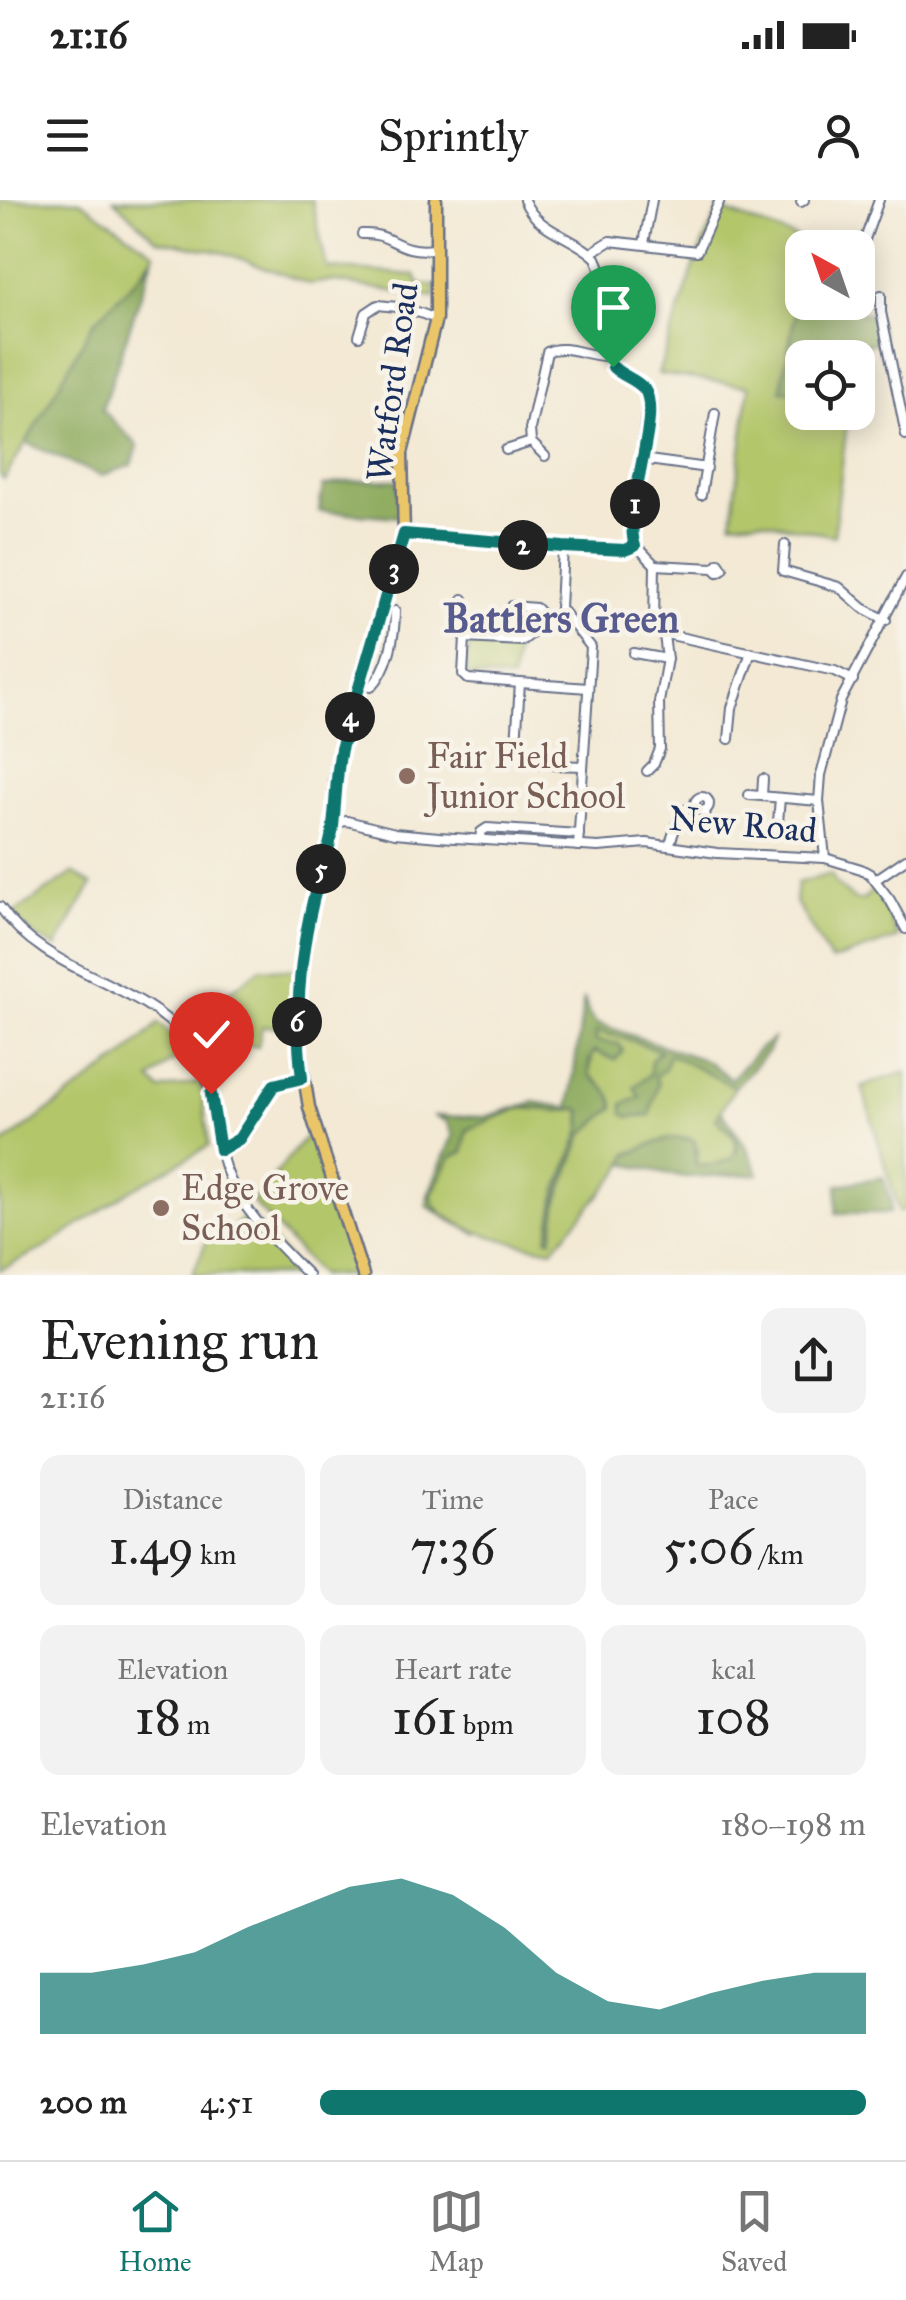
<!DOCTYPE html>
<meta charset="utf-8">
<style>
:root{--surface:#fff;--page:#f2f2f2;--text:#222;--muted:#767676;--line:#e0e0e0;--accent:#0f766e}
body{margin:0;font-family:"IM FELL Great Primer",serif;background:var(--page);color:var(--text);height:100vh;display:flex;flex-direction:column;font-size:38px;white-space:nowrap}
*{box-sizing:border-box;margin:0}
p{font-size:32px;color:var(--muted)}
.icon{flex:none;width:55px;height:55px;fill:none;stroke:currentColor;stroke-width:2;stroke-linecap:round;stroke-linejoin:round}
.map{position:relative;height:1075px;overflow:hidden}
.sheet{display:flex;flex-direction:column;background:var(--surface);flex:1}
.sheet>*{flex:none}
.needle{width:65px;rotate:320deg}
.fabs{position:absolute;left:785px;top:30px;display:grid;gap:20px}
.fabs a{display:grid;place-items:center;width:90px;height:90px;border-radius:20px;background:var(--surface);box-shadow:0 5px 25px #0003;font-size:50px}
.pin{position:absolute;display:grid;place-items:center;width:85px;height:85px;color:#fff;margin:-102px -42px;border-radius:50% 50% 50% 0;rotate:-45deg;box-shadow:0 0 10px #0007}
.pin .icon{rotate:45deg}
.km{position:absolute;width:50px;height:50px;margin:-25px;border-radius:50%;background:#222;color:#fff;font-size:28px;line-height:50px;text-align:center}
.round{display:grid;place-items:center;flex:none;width:105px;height:105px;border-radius:20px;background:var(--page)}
.summary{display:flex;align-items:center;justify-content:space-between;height:170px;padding:0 40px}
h1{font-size:55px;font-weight:600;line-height:75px}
.figures{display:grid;grid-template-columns:repeat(3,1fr);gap:15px;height:170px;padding:10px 40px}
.figures div{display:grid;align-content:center;border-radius:20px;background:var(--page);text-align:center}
.figures b{font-size:50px;font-weight:600}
.figures small{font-size:28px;font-weight:400}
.figures p{font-size:28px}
.chart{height:280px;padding:20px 40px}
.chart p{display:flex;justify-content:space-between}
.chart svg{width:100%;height:180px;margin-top:10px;fill:var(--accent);opacity:.7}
ul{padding:0 40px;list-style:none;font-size:32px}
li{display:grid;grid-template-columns:160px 120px 1fr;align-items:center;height:75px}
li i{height:25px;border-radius:12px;background:var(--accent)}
.status{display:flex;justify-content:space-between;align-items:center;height:70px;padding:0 50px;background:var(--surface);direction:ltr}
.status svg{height:28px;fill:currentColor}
header{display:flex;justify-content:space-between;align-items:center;height:130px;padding:0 40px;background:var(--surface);font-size:45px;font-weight:600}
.tab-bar{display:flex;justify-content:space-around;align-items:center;height:140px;border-top:2px solid var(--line);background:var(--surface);font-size:28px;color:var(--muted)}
.tab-bar a{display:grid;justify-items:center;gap:5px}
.tab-bar .selected{color:var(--accent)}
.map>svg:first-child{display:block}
.green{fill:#b3c66a;stroke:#677a64;stroke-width:2.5}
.forest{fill:#8eab5e;stroke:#546d5e;stroke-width:2.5}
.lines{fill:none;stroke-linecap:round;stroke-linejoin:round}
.minor-casing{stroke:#677087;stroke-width:12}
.major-casing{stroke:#677087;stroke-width:15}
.minor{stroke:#fff;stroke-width:8}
.major{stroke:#ebc669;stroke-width:10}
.route-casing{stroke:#fff;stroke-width:20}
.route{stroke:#0f766e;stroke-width:12}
.education-dot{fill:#8d6e63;stroke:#f7f3e8;stroke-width:4}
.labels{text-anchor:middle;stroke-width:9;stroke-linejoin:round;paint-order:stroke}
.street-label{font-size:35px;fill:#1b2f5e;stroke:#f7f3e8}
.education-label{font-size:35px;fill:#785e54;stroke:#f7f3e8;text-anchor:start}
.quarter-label{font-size:40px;font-weight:bold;fill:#575b8e;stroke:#f7f3e8}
</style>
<div class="status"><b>21:16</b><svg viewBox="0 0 49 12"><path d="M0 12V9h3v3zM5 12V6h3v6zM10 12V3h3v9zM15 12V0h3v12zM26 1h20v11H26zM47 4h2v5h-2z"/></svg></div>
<header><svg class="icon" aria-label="menu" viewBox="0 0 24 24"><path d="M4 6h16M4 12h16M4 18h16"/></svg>Sprintly<svg class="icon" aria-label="person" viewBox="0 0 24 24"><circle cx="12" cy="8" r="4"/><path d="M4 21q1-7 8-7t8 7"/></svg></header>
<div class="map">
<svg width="906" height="1075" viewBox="0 0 906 1075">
<rect width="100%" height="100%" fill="#f7f3e8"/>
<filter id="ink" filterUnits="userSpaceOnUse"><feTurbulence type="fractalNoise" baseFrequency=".01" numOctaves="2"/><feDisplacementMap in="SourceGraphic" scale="20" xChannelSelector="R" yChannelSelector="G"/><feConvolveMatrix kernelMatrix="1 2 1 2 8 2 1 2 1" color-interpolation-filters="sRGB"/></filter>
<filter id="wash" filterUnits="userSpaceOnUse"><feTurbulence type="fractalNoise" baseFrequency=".0048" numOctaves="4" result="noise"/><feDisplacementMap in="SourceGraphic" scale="40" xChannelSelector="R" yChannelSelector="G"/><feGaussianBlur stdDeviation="2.25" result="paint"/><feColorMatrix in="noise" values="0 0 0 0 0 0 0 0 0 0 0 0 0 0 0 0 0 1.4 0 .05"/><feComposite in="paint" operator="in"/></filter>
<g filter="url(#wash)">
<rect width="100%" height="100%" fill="#f3e9d4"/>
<g class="green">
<polygon points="0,0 79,0 155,53 33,231 4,279 0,275"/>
<polygon points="114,0 312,0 327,68 415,75 419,84 435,85 435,98 330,81 309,84 225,53 157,40"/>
<polygon points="719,9 821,47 802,48 802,92 799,92 781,189 802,193 802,212 848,213 834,336 760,320 732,322 749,186 658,174 697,57"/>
<polygon points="470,442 516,444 512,480 468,476 465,472"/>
<polygon points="73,673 92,685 56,747 32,735 11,715"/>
<polygon points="831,674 836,684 855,700 863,700 876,686 898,738 831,761 795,701 797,683"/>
<polygon points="261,768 295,770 288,828 262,826 258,847 216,837 225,795"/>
<polygon points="159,823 188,853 168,864 151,880 160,890 201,882 209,946 131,990 48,1046 0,1070 0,946 124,856"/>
<path d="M 596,832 L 625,838 L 669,854 L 735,887 L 716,919 C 728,932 743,937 733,958 L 713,965 L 696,966 L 698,950 L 689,938 C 667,937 648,946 628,954 L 621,970 L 552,1050 C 526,1045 441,1030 432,1002 C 430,993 434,987 438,980 C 444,968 449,955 463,952 L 464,935 L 471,927 L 521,908 L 559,911 L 580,909 C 590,937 547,999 550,1039 L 558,1000 L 583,934 L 614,908 C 614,893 600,884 589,875 Z"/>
<polygon points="906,872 906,1011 899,1012 862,886"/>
<polygon points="310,931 355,1075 320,1075 253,1002"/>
<polygon points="247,1014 303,1075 192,1075 207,1040 223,1028 232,1029"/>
</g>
<g class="forest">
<polygon points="155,53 102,209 138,246 132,265 101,276 26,243 94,122 148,67"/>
<polygon points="799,92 802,92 802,102 848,103 848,106 878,119 882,136 877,143 855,146 851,157 802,158 802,193 781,190"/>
<polygon points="398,280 400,317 319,311 323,286 347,281"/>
<path d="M 584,798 L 589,815 L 596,823 L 707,861 L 731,879 L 760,848 L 773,839 L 768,851 L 735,887 L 669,854 L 665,869 L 655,876 L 658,884 L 650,915 L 628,917 L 623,913 L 623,904 L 640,897 L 634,887 L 650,874 L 651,860 L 660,851 L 625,838 L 596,832 L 596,841 L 619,844 L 623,851 L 615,860 L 594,851 L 589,862 L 590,875 C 600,885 614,892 614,908 L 583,934 L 558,1000 L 552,1039 L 548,1039 L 556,995 L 582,928 L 582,911 L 577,908 L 559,911 L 527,907 L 513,910 L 467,930 L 463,952 L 451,957 L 431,995 C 436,1018 461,1022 478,1035 L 427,1006 L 428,995 L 453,935 L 446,921 L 433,916 L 485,917 L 534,902 L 569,908 Z"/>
<path d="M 721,910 L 747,948 L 759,974 L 684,977 L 624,964 L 628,955 C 649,945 673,932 695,941 L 696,966 C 713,966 748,961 734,936 C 730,929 722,925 716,919 Z"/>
<polygon points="883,977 891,1002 890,1013 836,1013 838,985"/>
</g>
</g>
<g filter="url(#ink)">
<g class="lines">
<g class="minor-casing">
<g id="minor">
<path d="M 524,0 C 538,33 573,35 596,58 C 612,90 599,128 609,159 C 615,177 638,180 648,196 L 632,341 L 655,365 L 654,424 L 657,432 L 835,471 L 853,480"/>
<polyline points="801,2 804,0"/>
<path d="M 362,34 C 393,32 396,54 434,49"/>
<polyline points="644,43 652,0"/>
<polyline points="591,53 610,41 697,51 720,0"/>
<polyline points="860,53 879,0"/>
<polyline points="881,95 881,112 906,235"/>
<polyline points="359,136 366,113 378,105 407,108 436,119"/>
<polyline points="506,250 531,242"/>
<path d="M 545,256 L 531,242 L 530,229 L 547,152 C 565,143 588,157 608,156"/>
<polyline points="641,259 707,268"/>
<polyline points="701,295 715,213"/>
<polyline points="404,335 563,347 625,350 635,346"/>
<polyline points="785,345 783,371 839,387 863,408 886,420"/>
<polyline points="563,347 560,408 591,447 578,646"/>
<polyline points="655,365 714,368 719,363 723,369 718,372 714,368"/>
<polyline points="463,399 465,438"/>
<polyline points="512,406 536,408 547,420"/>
<polyline points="561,411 522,441 465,438 463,474 468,479 588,488"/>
<polyline points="634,453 667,459"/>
<path d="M 520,483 L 516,544 C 524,570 560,564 583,566"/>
<path d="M 361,485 L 371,487 C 389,469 395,436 395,411"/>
<polyline points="729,539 732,508 751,452"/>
<polyline points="647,571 654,564 660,549 659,502 667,459 664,435"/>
<polyline points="749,595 819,601"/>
<polyline points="762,596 763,579"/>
<circle cx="702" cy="604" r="7"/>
<polyline points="705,610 707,627"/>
<polyline points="334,623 347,621 395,633 439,637 598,647 647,643 717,653 825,658 861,669 870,674 890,700 906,729"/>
<polyline points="777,634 780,598"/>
<polyline points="480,639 481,632 487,628 579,634"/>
<polyline points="669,646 681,612 695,606"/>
<polyline points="825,658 819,601 821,575 841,500 906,377"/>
<polyline points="875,680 906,659"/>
<path d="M 0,707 C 44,773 138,781 185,837 C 217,875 210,923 225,967 C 240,1010 277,1044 308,1075"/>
<polyline points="220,949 239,939 274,885 303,878"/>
</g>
</g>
<g class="major-casing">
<polyline id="major" points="363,1075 309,907 297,833 302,758 312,702 334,623 335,579 341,549 404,335 402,253 436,119 436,0"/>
</g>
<use href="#minor" class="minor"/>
<use href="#major" class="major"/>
</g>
</g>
<g class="lines" filter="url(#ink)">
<g class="route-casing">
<path id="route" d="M 211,894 L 220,950 L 239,939 L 274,885 L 302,878 C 294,817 299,760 313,701 C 319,676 330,651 333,626 C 336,600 336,575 341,549 L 404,334 L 563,347 L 625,350 L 635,346 C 622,309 662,218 645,190 C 637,179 623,177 613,167"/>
</g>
<use href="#route" class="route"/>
</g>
<g class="education-dot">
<circle cx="407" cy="576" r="10"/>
<circle cx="161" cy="1008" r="10"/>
</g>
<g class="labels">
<g class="street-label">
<text transform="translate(392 182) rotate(-82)" y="12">Watford Road</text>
<text transform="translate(743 624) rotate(5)" y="12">New Road</text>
</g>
<g class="education-label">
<text x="427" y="568">Fair Field<tspan x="427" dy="40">Junior School</tspan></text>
<text x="181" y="1000">Edge Grove<tspan x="181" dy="40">School</tspan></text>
</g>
<g class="quarter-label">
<text x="561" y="432">Battlers Green</text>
</g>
</g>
</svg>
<div class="fabs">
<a><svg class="needle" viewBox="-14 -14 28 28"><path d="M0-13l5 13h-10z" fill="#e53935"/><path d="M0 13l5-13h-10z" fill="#767676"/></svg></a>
<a><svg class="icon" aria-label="locate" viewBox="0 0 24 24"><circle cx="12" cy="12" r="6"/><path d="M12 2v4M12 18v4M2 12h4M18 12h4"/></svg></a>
</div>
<div class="pin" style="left:613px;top:167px;background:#1e9e55"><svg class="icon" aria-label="arrive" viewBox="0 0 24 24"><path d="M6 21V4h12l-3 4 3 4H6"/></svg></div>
<div class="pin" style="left:211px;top:894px;background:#d93025"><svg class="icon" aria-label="check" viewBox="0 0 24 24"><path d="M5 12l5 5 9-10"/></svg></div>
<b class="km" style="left:635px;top:304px">1</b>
<b class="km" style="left:523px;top:345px">2</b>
<b class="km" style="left:394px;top:369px">3</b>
<b class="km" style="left:350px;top:517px">4</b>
<b class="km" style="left:321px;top:669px">5</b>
<b class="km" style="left:297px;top:822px">6</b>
</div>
<section class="sheet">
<div class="summary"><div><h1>Evening run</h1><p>21:16</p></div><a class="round"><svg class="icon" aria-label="share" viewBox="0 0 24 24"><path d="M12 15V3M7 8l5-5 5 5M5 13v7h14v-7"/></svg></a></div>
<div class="figures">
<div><p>Distance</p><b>1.49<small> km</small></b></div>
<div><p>Time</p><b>7:36</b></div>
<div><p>Pace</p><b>5:06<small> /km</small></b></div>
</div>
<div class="figures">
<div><p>Elevation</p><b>18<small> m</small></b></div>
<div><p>Heart rate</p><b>161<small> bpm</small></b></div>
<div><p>kcal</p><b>108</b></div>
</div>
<div class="chart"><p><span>Elevation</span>180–198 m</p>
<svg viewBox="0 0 160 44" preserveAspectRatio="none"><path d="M0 44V29L10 29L20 27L30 24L40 18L50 13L60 8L70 6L80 10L90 18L100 29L110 36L120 38L130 34L140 31L150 29L160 29V44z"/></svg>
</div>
<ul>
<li><b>200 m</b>4:51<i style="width:100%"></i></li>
</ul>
</section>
<nav class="tab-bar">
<a class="selected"><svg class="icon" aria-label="home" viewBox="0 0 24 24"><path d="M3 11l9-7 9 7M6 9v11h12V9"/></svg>Home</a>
<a><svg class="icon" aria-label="map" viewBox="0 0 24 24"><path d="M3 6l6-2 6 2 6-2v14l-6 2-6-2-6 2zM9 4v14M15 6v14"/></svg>Map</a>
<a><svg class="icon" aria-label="saved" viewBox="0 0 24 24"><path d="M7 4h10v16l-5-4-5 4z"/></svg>Saved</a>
</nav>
